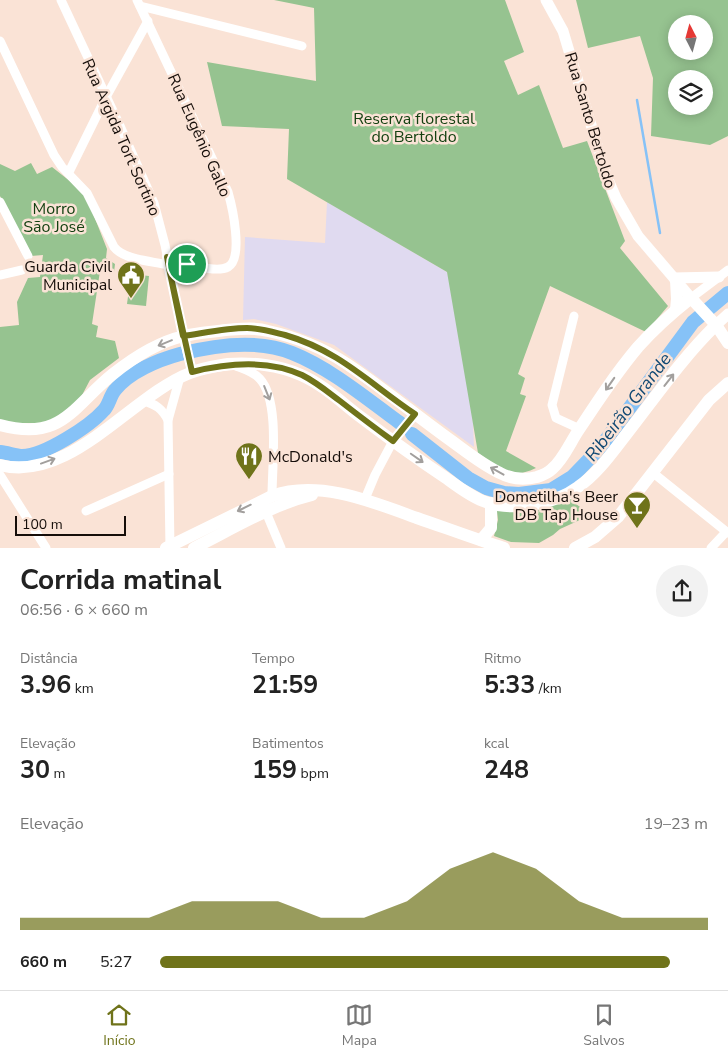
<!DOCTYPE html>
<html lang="pt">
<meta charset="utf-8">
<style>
:root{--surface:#fff;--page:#f2f2f2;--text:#222;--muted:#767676;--line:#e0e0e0;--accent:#6f731a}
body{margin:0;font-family:"Nunito Sans",sans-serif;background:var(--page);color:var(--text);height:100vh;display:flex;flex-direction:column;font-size:19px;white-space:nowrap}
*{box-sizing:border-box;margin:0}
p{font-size:16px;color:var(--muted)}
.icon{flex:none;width:28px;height:28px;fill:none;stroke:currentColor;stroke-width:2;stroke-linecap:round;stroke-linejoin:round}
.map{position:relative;height:548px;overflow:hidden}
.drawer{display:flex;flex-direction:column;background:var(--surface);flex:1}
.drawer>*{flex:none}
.needle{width:32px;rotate:354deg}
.buttons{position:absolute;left:668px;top:15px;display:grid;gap:10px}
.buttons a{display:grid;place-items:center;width:45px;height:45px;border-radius:50%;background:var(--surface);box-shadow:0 2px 12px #0003;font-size:25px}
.scale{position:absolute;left:15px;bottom:12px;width:111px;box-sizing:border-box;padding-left:5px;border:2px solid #160e0a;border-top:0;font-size:14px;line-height:18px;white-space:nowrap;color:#160e0a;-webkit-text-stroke:4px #fae3d6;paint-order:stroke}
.pin{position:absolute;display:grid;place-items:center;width:42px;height:42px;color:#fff;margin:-21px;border:2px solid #fff;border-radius:50%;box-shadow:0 1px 5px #0007}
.round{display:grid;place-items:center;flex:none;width:52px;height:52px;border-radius:26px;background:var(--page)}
.summary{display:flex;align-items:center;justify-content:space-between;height:85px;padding:0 20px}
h1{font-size:28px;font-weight:700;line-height:38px}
.stats{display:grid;grid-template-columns:repeat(3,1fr);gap:8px;height:85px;padding:5px 20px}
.stats div{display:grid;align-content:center}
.stats b{font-size:25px;font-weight:700}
.stats small{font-size:14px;font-weight:400}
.stats p{font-size:14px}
.chart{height:140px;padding:10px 20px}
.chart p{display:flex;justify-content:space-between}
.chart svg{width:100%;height:90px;margin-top:5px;fill:var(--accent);opacity:.7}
ul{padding:0 20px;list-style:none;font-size:16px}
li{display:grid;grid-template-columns:80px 60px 1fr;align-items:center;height:38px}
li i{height:12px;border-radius:6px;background:var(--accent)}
.tabs{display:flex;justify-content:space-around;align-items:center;height:70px;border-top:1px solid var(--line);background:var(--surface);font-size:14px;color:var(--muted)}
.tabs a{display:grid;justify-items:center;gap:2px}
.tabs .on{color:var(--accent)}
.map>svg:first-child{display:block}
.industrial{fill:#e0daf0}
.green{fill:#96c390;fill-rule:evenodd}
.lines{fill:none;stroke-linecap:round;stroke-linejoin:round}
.stream{stroke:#86c2f7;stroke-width:2.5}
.river{stroke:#86c2f7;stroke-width:14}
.minor{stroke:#fff;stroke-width:9}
.tertiary{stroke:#fff;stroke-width:11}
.secondary{stroke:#fff;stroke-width:12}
.oneway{stroke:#a29f9d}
.route-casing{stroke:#fff;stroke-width:10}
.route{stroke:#6f731a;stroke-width:6}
.labels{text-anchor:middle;stroke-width:5;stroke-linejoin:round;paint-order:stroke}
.park-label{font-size:16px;fill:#134010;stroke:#fae3d6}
.street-label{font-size:16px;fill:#160e0a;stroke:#fae3d6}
.poi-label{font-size:16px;fill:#160e0a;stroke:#fae3d6;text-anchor:end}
.water-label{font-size:18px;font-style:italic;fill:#104974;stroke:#fae3d6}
</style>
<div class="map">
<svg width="728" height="548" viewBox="0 0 728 548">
<rect width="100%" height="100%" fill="#fae3d6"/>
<polygon class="industrial" points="327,202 447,272 462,320 473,423 474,447 334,345 276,324 254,319 243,320 245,237 325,243"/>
<g class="green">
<path d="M 274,0 L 505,0 L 524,52 L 504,61 L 518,95 L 539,85 L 563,148 L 587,141 L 625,241 L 620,248 L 668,306 L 646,332 L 550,286 L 518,374 L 525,378 L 520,394 L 526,396 L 506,451 L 536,468 C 509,481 500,468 478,453 L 447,272 L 287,179 L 289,129 L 222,126 L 207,62 L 316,81 L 314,8 Z"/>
<path d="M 576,0 L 728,0 L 728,136 L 710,145 L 651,136 L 653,78 L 640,36 L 588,48 ZM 676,24 L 704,24 L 704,51 L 676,51 ZM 676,79 L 704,79 L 704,106 L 676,106 Z"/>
<polygon points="31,163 37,174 52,167 85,193 107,249 106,258 115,264 114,272 100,271 92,324 98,326 96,337 115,341 119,358 90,380 80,399 50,423 0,423 0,327 19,325 17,302 28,278 40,277 43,255 31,256 0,196 0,164 15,171"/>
<polygon points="131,274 149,276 146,306 127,304"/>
<polygon points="572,499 577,500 575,502 576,504 591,515 560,529 553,535 539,543 511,542 494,536 498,520 497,511"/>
</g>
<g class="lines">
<polyline class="stream" points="637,100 660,233"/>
<g class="river">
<polyline points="412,434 468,478 486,488 504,493 519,494 551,490 572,477 600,448 693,322 728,293"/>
<path d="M 0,452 C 7,453 15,455 22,456 C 44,456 90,426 104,410 C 109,405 110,396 115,390 C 129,372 158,360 180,354 C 215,345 258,339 292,353 C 330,368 367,399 400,423"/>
</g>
<g class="minor">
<polyline points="61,0 121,128 154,203 165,245 183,336 192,372"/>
<path d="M 137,0 L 228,192 C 232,206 244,258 228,267 C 215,274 180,262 167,257"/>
<polyline points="140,6 302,46"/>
<path d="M 0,41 L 54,155 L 62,167 L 87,193 L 114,247 C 124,260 152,261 168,265"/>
<polyline points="69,172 106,97 148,21"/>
<polyline points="0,202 28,256"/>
<polyline points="0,275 22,270"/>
<polyline points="691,298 728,270"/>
<polyline points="574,316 552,405 556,418 580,429"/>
<path d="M 236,366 C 244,369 254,372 260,379 C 280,401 272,466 272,496"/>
<path d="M 143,401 C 156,404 162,409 168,420"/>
<polyline points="652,472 728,533"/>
<polyline points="0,475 46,548"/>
<polyline points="365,499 375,475 393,441 415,414"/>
<polyline points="86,511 169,474"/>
<polyline points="266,512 281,548"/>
<polyline points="170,548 168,420 180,377"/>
<polyline points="711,548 726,532"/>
</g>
<g class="tertiary">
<polyline points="546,0 563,31 606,175 616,198 638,236 691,298"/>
<polyline points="674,278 719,277"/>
<polyline points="716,325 728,314"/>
</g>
<g class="secondary">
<polyline points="676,280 677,299 676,310"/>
<path d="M 0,425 C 62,442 72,407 113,374 C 133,358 158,342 184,336 C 197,333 212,332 226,330 C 240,329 254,327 268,331 C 296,337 323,348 347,364 C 383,388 418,417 453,442 C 468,453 483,465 500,473 C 511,479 525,480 537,477 C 543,475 548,473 552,469 C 563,460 570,443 578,431 C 597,402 616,373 638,347 C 654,329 672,313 691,298 L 716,325 L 728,343"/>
<path d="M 0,465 C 70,483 131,396 190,373 C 202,368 216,366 228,364 C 251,362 279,365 301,375 C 322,384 340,401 358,415 C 387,437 416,458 446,478 C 457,486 470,496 483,501 C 511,512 554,505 578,487 C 597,474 611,454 625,436 C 654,399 682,358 716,325"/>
<polyline points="481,540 491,528 491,503"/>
<path d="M 166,548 L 272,496 C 318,479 373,502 417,518 C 446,528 475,539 504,548"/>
<path d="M 194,548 C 232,529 271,505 312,495"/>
<polyline points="575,548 595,537 618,517 709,400 728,383"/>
</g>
</g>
<defs><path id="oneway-shaft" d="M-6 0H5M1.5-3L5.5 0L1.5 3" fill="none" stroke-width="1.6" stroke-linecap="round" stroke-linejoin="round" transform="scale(1.25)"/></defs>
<g class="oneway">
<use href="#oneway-shaft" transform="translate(165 343) rotate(158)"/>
<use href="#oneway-shaft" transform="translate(669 380) rotate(-52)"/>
<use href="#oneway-shaft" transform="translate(610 384) rotate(125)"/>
<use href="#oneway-shaft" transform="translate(267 393) rotate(68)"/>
<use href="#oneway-shaft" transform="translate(417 458) rotate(35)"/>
<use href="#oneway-shaft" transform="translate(48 461) rotate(-20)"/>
<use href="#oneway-shaft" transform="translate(497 471) rotate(-151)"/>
<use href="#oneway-shaft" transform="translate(244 508) rotate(154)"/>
</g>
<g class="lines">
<g class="route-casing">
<path id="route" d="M 187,264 L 170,273 L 183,336 C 204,333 226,328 247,328 C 260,328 273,332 285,335 C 340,351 370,384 415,414 L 393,441 C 375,428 358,415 340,401 C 328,392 316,382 302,375 C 267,359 228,363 192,372 L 170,273 L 167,257 L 187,264"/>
</g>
<use href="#route" class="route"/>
</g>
<defs>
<g id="civic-pin" transform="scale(1.4375)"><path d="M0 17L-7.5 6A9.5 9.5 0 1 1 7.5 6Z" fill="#6f731a" stroke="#fae3d6"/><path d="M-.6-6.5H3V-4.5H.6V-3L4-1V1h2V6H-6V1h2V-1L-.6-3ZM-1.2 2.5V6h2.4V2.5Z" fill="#fff"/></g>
<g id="restaurant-pin" transform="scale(1.4375)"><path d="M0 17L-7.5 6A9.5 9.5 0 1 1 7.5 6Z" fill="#6f731a" stroke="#fae3d6"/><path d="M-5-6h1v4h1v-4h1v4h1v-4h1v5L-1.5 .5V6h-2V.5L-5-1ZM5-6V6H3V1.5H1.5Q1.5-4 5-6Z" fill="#fff"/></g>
<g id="bar-pin" transform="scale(1.4375)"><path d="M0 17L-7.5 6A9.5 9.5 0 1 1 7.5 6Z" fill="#6f731a" stroke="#fae3d6"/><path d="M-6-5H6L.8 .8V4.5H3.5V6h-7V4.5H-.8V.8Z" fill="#fff"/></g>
</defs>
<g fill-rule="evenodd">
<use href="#civic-pin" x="131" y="275"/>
<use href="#restaurant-pin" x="249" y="456"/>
<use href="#bar-pin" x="637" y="505"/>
</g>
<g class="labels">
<g class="park-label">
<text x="414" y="124">Reserva florestal<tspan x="414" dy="18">do Bertoldo</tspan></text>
<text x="54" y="214">Morro<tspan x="54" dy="18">São José</tspan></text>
</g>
<g class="street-label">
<text transform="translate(591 120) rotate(73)" y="6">Rua Santo Bertoldo</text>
<text transform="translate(200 135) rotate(66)" y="6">Rua Eugênio Gallo</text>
<text transform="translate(122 137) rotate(66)" y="6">Rua Argida Tort Sortino</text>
</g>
<g class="poi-label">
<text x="112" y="272">Guarda Civil<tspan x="112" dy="18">Municipal</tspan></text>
<text x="268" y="462" text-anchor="start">McDonald's</text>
<text x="618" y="502">Dometilha's Beer<tspan x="618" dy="18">DB Tap House</tspan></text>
</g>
<g class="water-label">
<text transform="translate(628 407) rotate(-53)" y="6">Ribeirão Grande</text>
</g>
</g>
</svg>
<div class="buttons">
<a><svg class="needle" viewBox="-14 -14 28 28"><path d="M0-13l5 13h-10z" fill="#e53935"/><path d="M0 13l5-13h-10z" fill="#767676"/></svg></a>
<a><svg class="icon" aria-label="layers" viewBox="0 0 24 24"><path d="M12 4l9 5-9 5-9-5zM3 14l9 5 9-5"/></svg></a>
</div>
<div class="scale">100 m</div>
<div class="pin" style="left:187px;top:264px;background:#1e9e55"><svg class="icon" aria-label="arrive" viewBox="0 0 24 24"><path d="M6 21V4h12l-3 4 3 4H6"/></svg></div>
</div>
<section class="drawer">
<div class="summary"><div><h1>Corrida matinal</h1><p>06:56 · 6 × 660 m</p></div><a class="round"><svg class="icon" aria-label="share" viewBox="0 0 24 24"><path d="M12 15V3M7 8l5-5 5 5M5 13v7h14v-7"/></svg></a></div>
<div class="stats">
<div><p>Distância</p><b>3.96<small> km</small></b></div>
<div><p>Tempo</p><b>21:59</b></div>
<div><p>Ritmo</p><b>5:33<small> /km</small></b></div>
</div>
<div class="stats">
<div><p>Elevação</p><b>30<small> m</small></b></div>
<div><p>Batimentos</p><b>159<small> bpm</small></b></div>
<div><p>kcal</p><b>248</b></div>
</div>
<div class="chart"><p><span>Elevação</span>19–23 m</p>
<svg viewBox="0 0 160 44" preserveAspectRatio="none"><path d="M0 44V38L10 38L20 38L30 38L40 30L50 30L60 30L70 38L80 38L90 30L100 14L110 6L120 14L130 30L140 38L150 38L160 38V44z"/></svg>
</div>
<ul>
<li><b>660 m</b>5:27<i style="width:93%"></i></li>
</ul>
</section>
<nav class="tabs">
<a class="on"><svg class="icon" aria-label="home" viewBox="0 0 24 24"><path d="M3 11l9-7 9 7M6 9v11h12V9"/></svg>Início</a>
<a><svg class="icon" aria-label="map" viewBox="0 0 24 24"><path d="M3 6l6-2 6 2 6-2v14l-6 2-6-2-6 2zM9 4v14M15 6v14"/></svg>Mapa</a>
<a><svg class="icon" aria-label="saved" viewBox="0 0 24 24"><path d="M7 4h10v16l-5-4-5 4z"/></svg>Salvos</a>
</nav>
